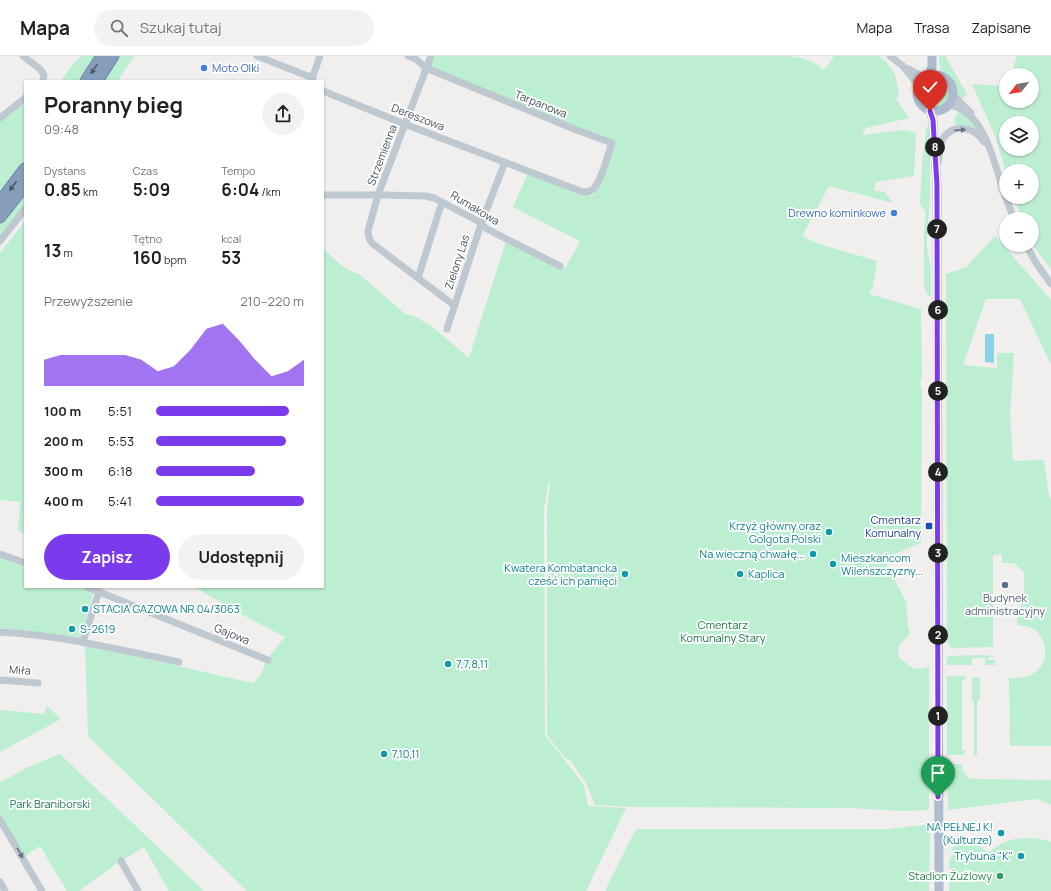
<!DOCTYPE html>
<html lang="pl">
<meta charset="utf-8">
<style>
:root{--surface:#fff;--page:#f2f2f2;--text:#202124;--muted:#757577;--line:#e0e0e0;--accent:#7c3aed}
body{margin:0;font-family:Manrope,sans-serif;background:var(--page);color:var(--text);height:100vh;display:flex;flex-direction:column;font-size:15px;white-space:nowrap}
*{box-sizing:border-box;margin:0}
p{font-size:13px;color:var(--muted)}
.icon{flex:none;width:22px;height:22px;fill:none;stroke:currentColor;stroke-width:2;stroke-linecap:round;stroke-linejoin:round}
.map{position:relative;flex:1;overflow:hidden}
.panel{position:absolute;left:24px;top:24px;width:300px;height:508px;display:flex;flex-direction:column;background:var(--surface);border-radius:0px;box-shadow:0 1px 3px #0004}
.panel>*{flex:none}
.needle{width:26px;rotate:239deg}
.controls{position:absolute;left:999px;top:12px;display:grid;gap:8px}
.controls a{display:grid;place-items:center;width:40px;height:40px;border-radius:50%;background:var(--surface);box-shadow:0 1px 3px #0004;font-size:20px}
.pin{position:absolute;display:grid;place-items:center;width:34px;height:34px;color:#fff;margin:-41px -17px;border-radius:50% 50% 50% 0;rotate:-45deg;box-shadow:0 0 4px #0007}
.pin .icon{rotate:45deg}
.km{position:absolute;width:20px;height:20px;margin:-10px;border-radius:50%;background:#222;color:#fff;font-size:11px;line-height:20px;text-align:center}
.round{display:grid;place-items:center;flex:none;width:42px;height:42px;border-radius:21px;background:var(--page)}
.head{display:flex;align-items:center;justify-content:space-between;height:68px;padding:0 20px}
h1{font-size:22px;font-weight:700;line-height:30px}
.metrics{display:grid;grid-template-columns:repeat(3,1fr);gap:6px;height:68px;padding:4px 20px}
.metrics div{display:grid;align-content:center}
.metrics b{font-size:17px;font-weight:700}
.metrics small{font-size:11px;font-weight:400}
.metrics p{font-size:11px}
.chart{height:112px;padding:8px 20px}
.chart p{display:flex;justify-content:space-between}
.chart svg{width:100%;height:72px;margin-top:4px;fill:var(--accent);opacity:.7}
.button{display:flex;gap:8px;margin-top:auto;padding:8px 20px}
.button a{flex:1;height:46px;border-radius:24px;background:var(--accent);color:#fff;font-size:16px;font-weight:700;line-height:46px;text-align:center}
.button a+a{background:var(--page);color:var(--text)}
ul{padding:0 20px;list-style:none;font-size:13px}
li{display:grid;grid-template-columns:64px 48px 1fr;align-items:center;height:30px}
li i{height:10px;border-radius:5px;background:var(--accent)}
header{display:flex;align-items:center;gap:24px;box-sizing:border-box;height:56px;padding:0 20px;background:var(--surface);border-bottom:1px solid var(--line)}
header strong{font-size:19px}
nav{display:flex;gap:22px;margin-inline-start:auto;font-size:14px}
.search{width:280px;height:36px;background:var(--page);display:flex;align-items:center;gap:10px;box-sizing:border-box;padding:0 14px;border-radius:22px;color:var(--muted);font-size:15px}
.map>svg:first-child{display:block}
.green{fill:#bceed1;fill-rule:evenodd}
.water{fill:#8ad2ea}
.lines{fill:none;stroke-linecap:round;stroke-linejoin:round}
.highway-casing{stroke:#7189a8;stroke-width:13}
.minor{stroke:#bec8d0;stroke-width:7}
.major{stroke:#aebccd;stroke-width:9}
.highway{stroke:#869ebc;stroke-width:11}
.oneway{fill:#4c5865}
.oneway2{fill:#6a747e}
.route-casing{stroke:#fff;stroke-width:8}
.route{stroke:#7c3aed;stroke-width:5}
.shop-dot{fill:#3f7fe0;stroke:#fff;stroke-width:1.5}
.transit-dot{fill:#1a4fb4;stroke:#fff;stroke-width:1.5}
.culture-dot{fill:#0f9aa8;stroke:#fff;stroke-width:1.5}
.service-dot{fill:#5c6f8a;stroke:#fff;stroke-width:1.5}
.leisure-dot{fill:#2e9e5b;stroke:#fff;stroke-width:1.5}
.labels{text-anchor:middle;stroke-width:3.5;stroke-linejoin:round;paint-order:stroke}
.shop-label{font-size:11px;fill:#366cbe;stroke:#fff;text-anchor:start}
.street-label{font-size:11px;fill:#46505b;stroke:#fff}
.transit-label{font-size:11px;fill:#164399;stroke:#fff;text-anchor:end}
.culture-label{font-size:11px;fill:#0d838f;stroke:#fff;text-anchor:start}
.service-label{font-size:11px;fill:#4e5e75;stroke:#fff}
.park-label{font-size:11px;fill:#187b4d;stroke:#fff}
.leisure-label{font-size:11px;fill:#27864d;stroke:#fff;text-anchor:end}
</style>
<header>
<strong>Mapa</strong>
<div class="search"><svg class="icon" aria-label="search" viewBox="0 0 24 24"><circle cx="10" cy="10" r="6"/><path d="M15 15l6 6"/></svg>Szukaj tutaj</div>
<nav><a>Mapa</a><a>Trasa</a><a>Zapisane</a></nav>
</header>
<div class="map">
<svg width="1051" height="835" viewBox="0 0 1051 835">
<rect width="100%" height="100%" fill="#f1eeee"/>
<g class="green">
<polygon points="82,0 134,0 118,25 61,25 72,9"/>
<path d="M 435,0 L 785,0 C 800,1 812,3 823,14 L 828,9 L 834,0 L 879,0 L 886,6 L 895,18 L 899,39 L 896,43 L 909,62 L 866,72 L 862,79 L 903,74 L 916,77 L 914,120 L 876,126 L 874,134 L 885,136 L 893,147 L 829,130 L 802,180 L 819,188 L 877,205 L 873,231 L 869,238 L 921,253 L 922,322 L 920,328 L 922,333 L 921,487 L 883,503 L 893,517 L 895,524 L 906,546 L 908,571 L 910,577 L 898,591 L 899,602 L 914,613 L 929,611 L 929,754 L 902,755 L 849,752 L 631,751 L 595,749 L 586,727 L 570,704 L 566,703 L 547,679 L 547,453 L 550,427 L 560,420 L 548,427 L 544,453 L 545,679 L 584,729 L 588,750 L 626,752 L 586,835 L 247,835 L 88,680 L 85,589 L 252,627 C 261,623 263,612 267,604 C 272,596 279,588 285,581 L 239,557 L 194,531 L 323,531 L 323,192 C 335,203 343,214 359,218 L 405,258 C 420,257 457,292 469,302 L 507,182 L 565,212 L 580,185 L 513,151 L 529,115 L 591,140 L 595,137 L 611,88 L 428,11 Z"/>
<path d="M 939,0 L 945,0 L 967,38 L 960,44 C 955,37 956,32 951,26 C 949,23 947,21 944,19 C 939,14 939,7 939,0 Z"/>
<path d="M 1017,0 L 1051,0 L 1051,213 L 1035,192 L 1032,186 L 1032,163 L 1022,163 L 1014,141 L 1032,141 L 1032,115 L 1006,116 L 995,80 L 972,28 L 1006,30 L 1006,45 L 1032,45 L 1032,19 L 1011,19 ZM 1006,67 L 1032,67 L 1032,93 L 1006,93 Z"/>
<circle cx="935" cy="38" r="14"/>
<polygon points="25,42 25,148 0,181 0,59"/>
<polygon points="959,54 966,60 979,75 957,71 954,63"/>
<polygon points="929,68 930,69 930,144 927,180 927,192 931,214 931,240 930,240 926,237 924,229 924,175 926,156 920,148 922,107 926,73"/>
<polygon points="25,165 25,478 18,475 20,446 0,444 0,197"/>
<path d="M 995,180 L 1051,244 L 1051,309 L 1020,243 L 986,243 L 963,309 L 997,312 L 997,297 L 1014,297 L 1010,360 L 1013,405 L 1044,404 L 1049,440 L 1051,445 L 1051,690 L 1010,690 L 1009,622 C 1016,622 1022,622 1028,620 C 1048,613 1051,587 1035,574 C 1030,570 1024,570 1017,569 L 1017,556 L 1024,544 L 1024,516 L 1014,507 L 1002,507 L 1002,498 L 993,499 L 993,591 L 951,592 L 947,585 L 946,218 L 966,211 Z"/>
<polygon points="0,502 25,511 25,531 77,531 93,537 81,583 0,572"/>
<polygon points="979,599 994,600 994,601 988,601 988,604 995,604 995,609 985,609 985,602 972,602 972,609 947,609 946,603 949,600"/>
<polygon points="947,620 965,620 967,623 962,624 962,694 966,695 966,696 963,699 947,699"/>
<polygon points="973,621 978,621 980,622 980,642 977,647 977,699 976,700 974,699 974,647 972,642 972,622"/>
<polygon points="47,650 61,663 0,696 0,654 44,658"/>
<polygon points="60,698 204,835 169,835 144,791 119,806 79,835 67,835 40,790 25,800 0,763 0,727 26,712"/>
<path d="M 947,708 L 962,708 C 962,717 965,716 970,723 L 1051,724 L 1051,749 L 1037,743 L 948,754 Z"/>
<polygon points="930,768 929,835 605,835 636,773 888,773"/>
<path d="M 958,781 L 968,781 L 988,797 C 992,794 995,791 999,789 C 1014,780 1033,781 1049,785 L 1051,786 L 1051,835 L 949,835 L 949,804 L 955,797 L 950,792 L 958,789 Z"/>
</g>
<polygon class="water" points="985,278 994,278 994,307 985,306"/>
<g class="lines">
<g class="highway-casing">
<g id="highway">
<polyline points="86,25 102,0"/>
<polyline points="97,25 113,0"/>
<polyline points="0,146 25,113"/>
<polyline points="0,161 25,129"/>
</g>
</g>
<g class="minor">
<polyline points="23,0 40,13 44,19 43,25"/>
<polyline points="257,0 313,22"/>
<path d="M 431,0 L 378,139 L 368,175 C 368,180 369,184 373,188 L 455,250"/>
<polyline points="890,0 903,10 919,30"/>
<polyline points="909,13 925,22"/>
<polyline points="311,25 320,0"/>
<path d="M 323,35 L 407,69 L 583,136 C 586,136 589,136 592,134 C 601,128 608,98 612,87 L 574,73 L 426,12 L 416,3 L 408,0"/>
<polyline points="953,39 971,57"/>
<path d="M 949,49 C 984,54 994,106 1003,134 C 1007,144 1010,153 1014,163"/>
<polyline points="0,62 25,42"/>
<path d="M 938,106 C 940,99 938,91 942,84 C 952,67 974,70 984,86"/>
<polyline points="323,139 381,139 426,140 434,142 476,164 487,173 560,210"/>
<polyline points="0,185 25,153"/>
<polyline points="1026,189 1036,207 1051,228"/>
<polyline points="418,222 442,146"/>
<polyline points="447,273 481,168 505,106"/>
<polyline points="0,498 25,507"/>
<polyline points="87,531 268,604"/>
<path d="M 0,576 C 61,579 120,594 179,606"/>
<polyline points="83,586 99,535"/>
<polyline points="0,624 38,627"/>
<polyline points="0,764 42,835"/>
<polyline points="121,805 138,835"/>
<polyline points="0,826 5,835"/>
</g>
<g class="major">
<circle cx="935" cy="37" r="18"/>
<polyline points="929,20 932,11 932,0"/>
<polyline points="930,55 933,64 937,129 939,835"/>
</g>
<use href="#highway" class="highway"/>
</g>
<defs><path id="oneway-solid" d="M-6-.8H1V-3.2L6.5 0L1 3.2V.8H-6Z"/></defs>
<g class="oneway">
<use href="#oneway-solid" transform="translate(94 13) rotate(123)"/>
<use href="#oneway-solid" transform="translate(13 130) rotate(127)"/>
</g>
<g class="oneway2">
<use href="#oneway-solid" transform="translate(960 74) rotate(-5)"/>
<use href="#oneway-solid" transform="translate(20 797) rotate(60)"/>
</g>
<g class="lines">
<g class="route-casing">
<polyline id="route" points="930,55 933,64 937,129 938,741"/>
</g>
<use href="#route" class="route"/>
</g>
<g class="shop-dot">
<circle cx="204" cy="12" r="4"/>
<circle cx="894" cy="157" r="4"/>
</g>
<rect class="transit-dot" x="925" y="466" width="8" height="8" rx="2"/>
<g class="culture-dot">
<circle cx="829" cy="476" r="4"/>
<circle cx="813" cy="498" r="4"/>
<circle cx="833" cy="508" r="4"/>
<circle cx="625" cy="518" r="4"/>
<circle cx="740" cy="518" r="4"/>
<circle cx="85" cy="553" r="4"/>
<circle cx="72" cy="573" r="4"/>
<circle cx="448" cy="608" r="4"/>
<circle cx="384" cy="698" r="4"/>
<circle cx="1001" cy="777" r="4"/>
<circle cx="1021" cy="800" r="4"/>
</g>
<circle class="service-dot" cx="1005" cy="529" r="4"/>
<circle class="leisure-dot" cx="1000" cy="820" r="4"/>
<g class="labels">
<g class="shop-label">
<text x="212" y="16">Moto Olki</text>
<text x="886" y="161" text-anchor="end">Drewno kominkowe</text>
</g>
<g class="street-label">
<text transform="translate(541 48) rotate(22)" y="4">Tarpanowa</text>
<text transform="translate(418 61) rotate(21)" y="4">Dereszowa</text>
<text transform="translate(382 99) rotate(-69)" y="4">Strzemienna</text>
<text transform="translate(475 152) rotate(31)" y="4">Rumakowa</text>
<text transform="translate(457 206) rotate(-72)" y="4">Zielony Las</text>
<text transform="translate(232 578) rotate(22)" y="4">Gajowa</text>
<text transform="translate(20 614) rotate(4)" y="4">Miła</text>
</g>
<g class="transit-label">
<text x="921" y="468">Cmentarz<tspan x="921" dy="13">Komunalny</tspan></text>
</g>
<g class="culture-label">
<text x="821" y="474" text-anchor="end">Krzyż główny oraz<tspan x="821" dy="13">Golgota Polski</tspan></text>
<text x="805" y="502" text-anchor="end">Na wieczną chwałę...</text>
<text x="841" y="506">Mieszkańcom<tspan x="841" dy="13">Wileńszczyzny...</tspan></text>
<text x="617" y="516" text-anchor="end">Kwatera Kombatancka<tspan x="617" dy="13">cześć ich pamięci</tspan></text>
<text x="748" y="522">Kaplica</text>
<text x="93" y="557">STACIA GAZOWA NR 04/3063</text>
<text x="80" y="577">S-2619</text>
<text x="456" y="612">7,7,8,11</text>
<text x="392" y="702">7,10,11</text>
<text x="993" y="775" text-anchor="end">NA PEŁNEJ K!<tspan x="993" dy="13">(Kulturze)</tspan></text>
<text x="1013" y="804" text-anchor="end">Trybuna "K"</text>
</g>
<g class="service-label">
<text x="1005" y="546">Budynek<tspan x="1005" dy="13">administracyjny</tspan></text>
</g>
<g class="park-label">
<text x="723" y="573">Cmentarz<tspan x="723" dy="13">Komunalny Stary</tspan></text>
<text x="50" y="752">Park Braniborski</text>
</g>
<g class="leisure-label">
<text x="992" y="824">Stadion Żużlowy</text>
</g>
</g>
</svg>
<div class="controls">
<a><svg class="needle" viewBox="-14 -14 28 28"><path d="M0-13l5 13h-10z" fill="#e53935"/><path d="M0 13l5-13h-10z" fill="#757577"/></svg></a>
<a><svg class="icon" aria-label="layers" viewBox="0 0 24 24"><path d="M12 4l9 5-9 5-9-5zM3 14l9 5 9-5"/></svg></a>
<a>+</a>
<a>−</a>
</div>
<div class="pin" style="left:938px;top:741px;background:#1e9e55"><svg class="icon" aria-label="arrive" viewBox="0 0 24 24"><path d="M6 21V4h12l-3 4 3 4H6"/></svg></div>
<div class="pin" style="left:930px;top:55px;background:#d93025"><svg class="icon" aria-label="check" viewBox="0 0 24 24"><path d="M5 12l5 5 9-10"/></svg></div>
<b class="km" style="left:938px;top:660px">1</b>
<b class="km" style="left:938px;top:579px">2</b>
<b class="km" style="left:938px;top:497px">3</b>
<b class="km" style="left:938px;top:416px">4</b>
<b class="km" style="left:938px;top:335px">5</b>
<b class="km" style="left:938px;top:254px">6</b>
<b class="km" style="left:937px;top:173px">7</b>
<b class="km" style="left:935px;top:91px">8</b>
<section class="panel">
<div class="head"><div><h1>Poranny bieg</h1><p>09:48</p></div><a class="round"><svg class="icon" aria-label="share" viewBox="0 0 24 24"><path d="M12 15V3M7 8l5-5 5 5M5 13v7h14v-7"/></svg></a></div>
<div class="metrics">
<div><p>Dystans</p><b>0.85<small> km</small></b></div>
<div><p>Czas</p><b>5:09</b></div>
<div><p>Tempo</p><b>6:04<small> /km</small></b></div>
</div>
<div class="metrics">
<div><b>13<small> m</small></b></div>
<div><p>Tętno</p><b>160<small> bpm</small></b></div>
<div><p>kcal</p><b>53</b></div>
</div>
<div class="chart"><p><span>Przewyższenie</span>210–220 m</p>
<svg viewBox="0 0 160 44" preserveAspectRatio="none"><path d="M0 44V28L10 25L20 25L30 25L40 25L50 25L60 28L70 35L80 32L90 22L100 9L110 6L120 16L130 28L140 38L150 35L160 28V44z"/></svg>
</div>
<ul>
<li><b>100 m</b>5:51<i style="width:90%"></i></li>
<li><b>200 m</b>5:53<i style="width:88%"></i></li>
<li><b>300 m</b>6:18<i style="width:67%"></i></li>
<li><b>400 m</b>5:41<i style="width:100%"></i></li>
</ul>
<div class="button"><a>Zapisz</a><a>Udostępnij</a></div>
</section>
</div>
